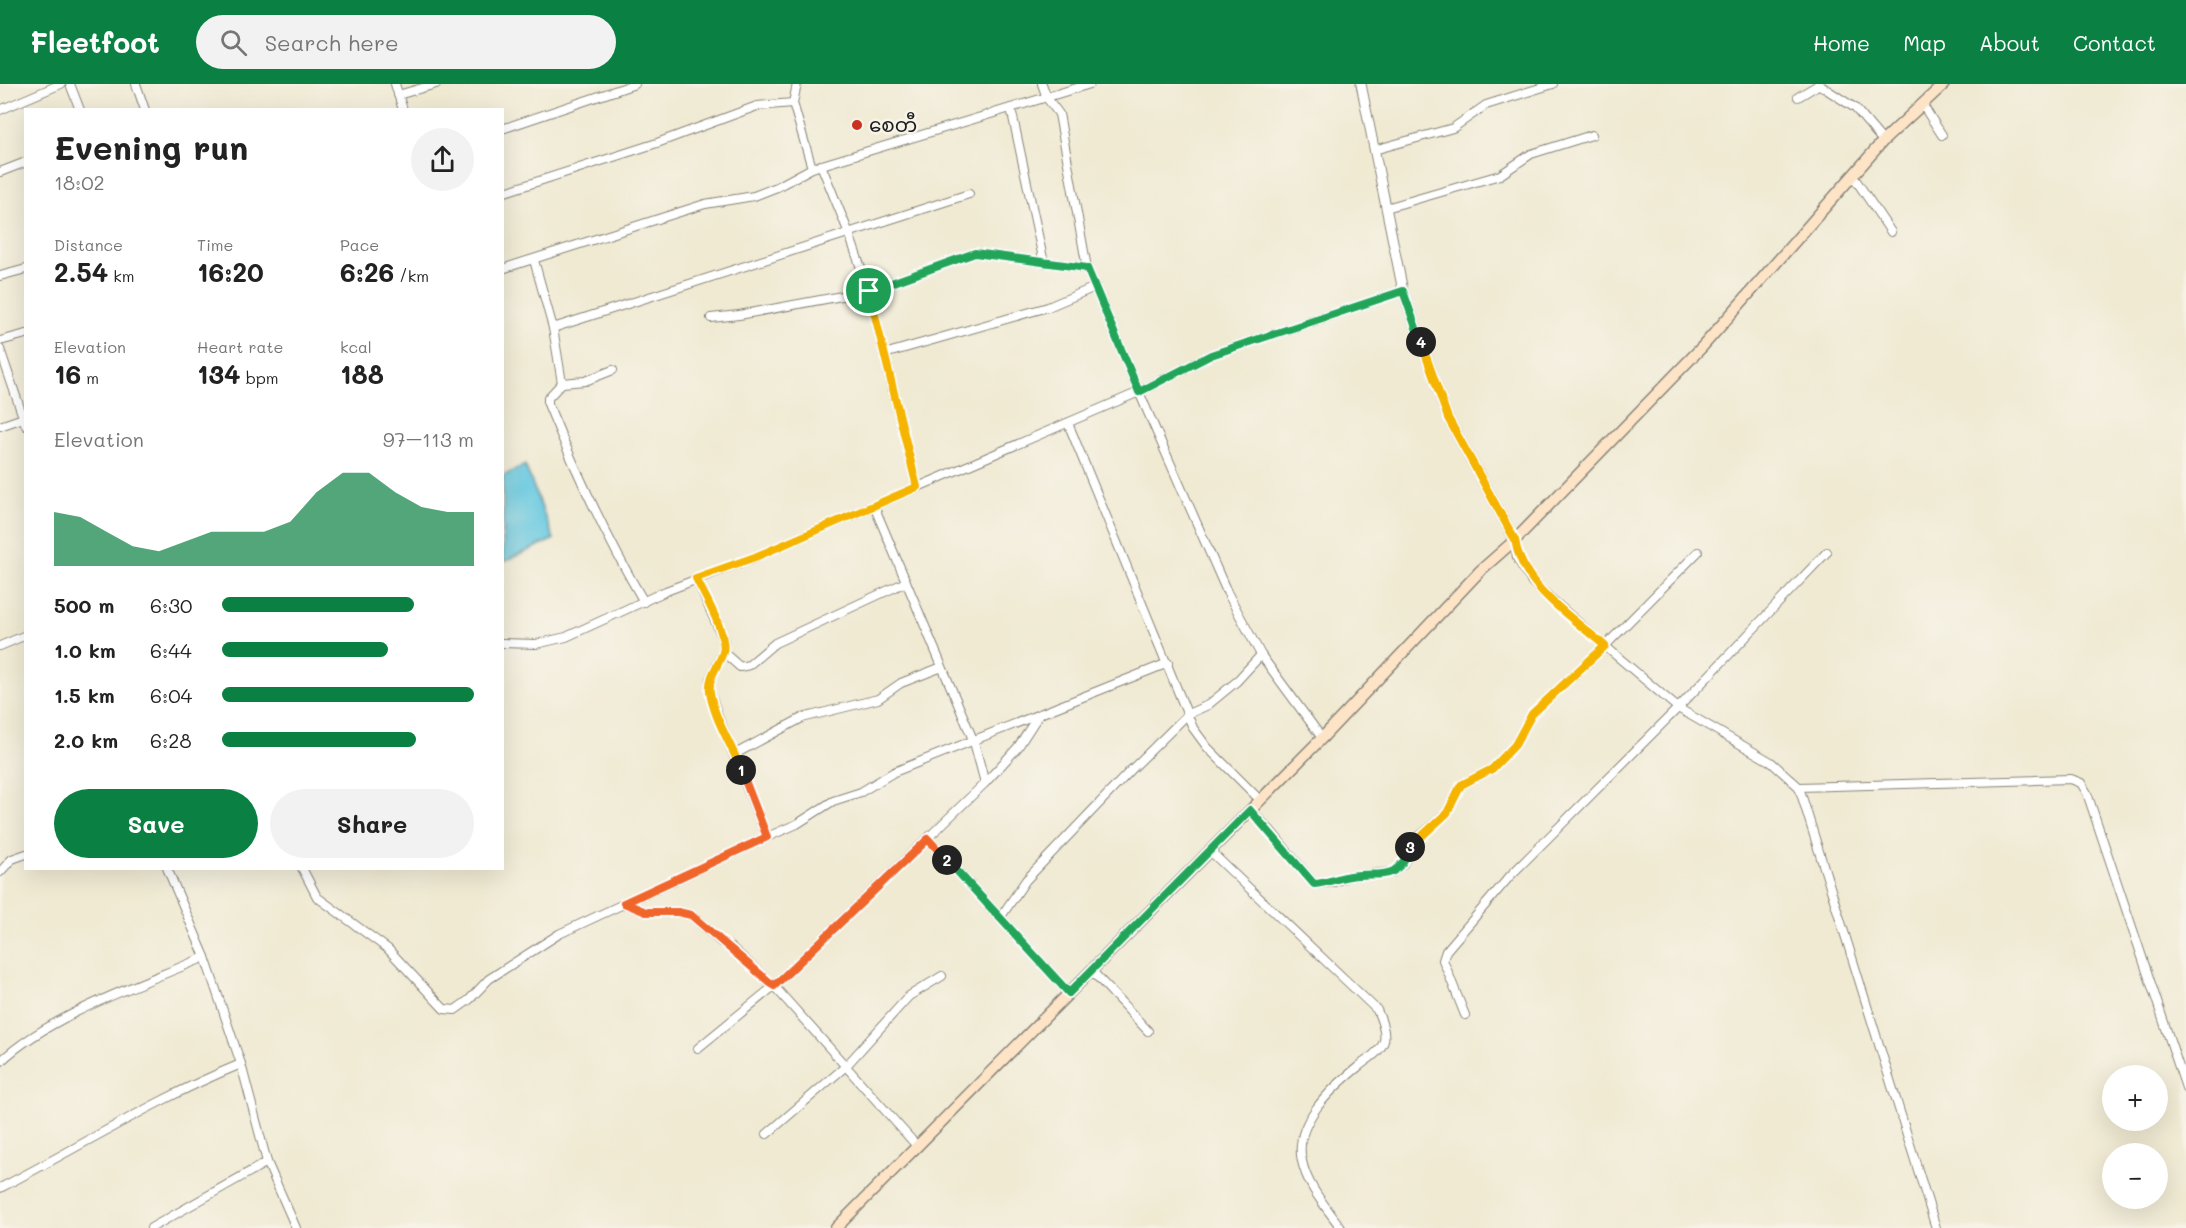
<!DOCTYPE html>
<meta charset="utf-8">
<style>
:root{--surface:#fff;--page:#f2f2f2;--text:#222;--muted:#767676;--accent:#0b8043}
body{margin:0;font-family:Mali,"Noto Sans Myanmar",sans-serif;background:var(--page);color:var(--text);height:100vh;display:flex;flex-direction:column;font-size:22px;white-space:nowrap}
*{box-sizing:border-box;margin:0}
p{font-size:20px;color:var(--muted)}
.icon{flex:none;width:33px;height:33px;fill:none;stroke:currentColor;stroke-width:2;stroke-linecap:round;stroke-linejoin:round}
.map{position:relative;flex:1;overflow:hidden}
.drawer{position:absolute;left:24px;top:24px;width:480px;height:762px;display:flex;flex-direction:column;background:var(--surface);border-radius:0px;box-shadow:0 6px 24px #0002}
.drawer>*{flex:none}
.tools{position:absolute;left:2102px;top:981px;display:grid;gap:12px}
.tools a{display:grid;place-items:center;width:66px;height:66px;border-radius:50%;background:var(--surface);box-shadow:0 6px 24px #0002;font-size:30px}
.pin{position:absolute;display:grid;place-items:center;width:51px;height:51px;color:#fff;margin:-26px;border:3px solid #fff;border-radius:50%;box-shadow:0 2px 6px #0007}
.km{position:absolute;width:30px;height:30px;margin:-15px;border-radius:50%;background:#222;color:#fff;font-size:16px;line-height:30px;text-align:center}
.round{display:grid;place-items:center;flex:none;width:63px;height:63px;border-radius:32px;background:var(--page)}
.headline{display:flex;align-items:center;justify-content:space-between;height:102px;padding:0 30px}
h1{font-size:33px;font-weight:700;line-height:45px}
.stats{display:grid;grid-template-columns:repeat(3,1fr);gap:9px;height:102px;padding:6px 30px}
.stats div{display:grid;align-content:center}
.stats b{font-size:26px;font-weight:700}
.stats small{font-size:16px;font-weight:400}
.stats p{font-size:16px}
.chart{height:168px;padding:12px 30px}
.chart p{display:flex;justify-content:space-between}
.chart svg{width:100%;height:108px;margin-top:6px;fill:var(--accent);opacity:.7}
.action{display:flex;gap:12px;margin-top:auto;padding:12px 30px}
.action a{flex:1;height:69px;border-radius:36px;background:var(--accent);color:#fff;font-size:24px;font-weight:700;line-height:69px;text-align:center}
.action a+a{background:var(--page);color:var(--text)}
ul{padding:0 30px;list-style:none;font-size:20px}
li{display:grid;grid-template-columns:96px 72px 1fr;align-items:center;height:45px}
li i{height:15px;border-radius:8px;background:var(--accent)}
header{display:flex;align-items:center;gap:36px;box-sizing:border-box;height:84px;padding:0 30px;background:var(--accent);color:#fff}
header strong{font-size:28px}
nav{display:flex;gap:33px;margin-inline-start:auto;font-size:21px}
.search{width:420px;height:54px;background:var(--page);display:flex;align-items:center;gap:15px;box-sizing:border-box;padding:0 21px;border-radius:33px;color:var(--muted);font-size:22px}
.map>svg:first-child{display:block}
.water{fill:#62c7e0;stroke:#3f727e;stroke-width:1.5}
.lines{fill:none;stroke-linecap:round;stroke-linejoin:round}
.minor-casing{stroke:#868378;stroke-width:10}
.tertiary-casing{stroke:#868378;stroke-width:11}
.secondary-casing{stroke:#868378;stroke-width:13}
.minor{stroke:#fff;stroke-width:8}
.tertiary{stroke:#fff;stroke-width:9}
.secondary{stroke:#fee4c6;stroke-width:10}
.split-1-casing{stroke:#fff;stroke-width:12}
.split-2-casing{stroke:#fff;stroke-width:12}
.split-3-casing{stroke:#fff;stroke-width:12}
.split-4-casing{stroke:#fff;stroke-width:12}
.split-5-casing{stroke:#fff;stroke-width:12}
.split-1{stroke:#f5b400;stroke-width:8}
.split-2{stroke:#f0652b;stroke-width:8}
.split-3{stroke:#22a559;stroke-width:8}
.split-4{stroke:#f5b400;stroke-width:8}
.split-5{stroke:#22a559;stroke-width:8}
.poi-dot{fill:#c8321e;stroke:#f7f3e8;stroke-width:2}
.labels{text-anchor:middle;stroke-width:5;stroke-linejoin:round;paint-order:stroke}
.poi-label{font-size:20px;fill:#1c1c1c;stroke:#f7f3e8;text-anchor:start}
</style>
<header>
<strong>Fleetfoot</strong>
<div class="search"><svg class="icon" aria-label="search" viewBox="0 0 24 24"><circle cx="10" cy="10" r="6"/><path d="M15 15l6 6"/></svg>Search here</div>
<nav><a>Home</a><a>Map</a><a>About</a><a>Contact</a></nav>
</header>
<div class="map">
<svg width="2186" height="1144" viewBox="0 0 2186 1144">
<rect width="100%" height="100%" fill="#f7f3e8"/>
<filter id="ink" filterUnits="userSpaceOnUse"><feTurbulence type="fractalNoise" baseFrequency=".0167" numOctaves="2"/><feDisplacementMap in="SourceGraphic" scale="12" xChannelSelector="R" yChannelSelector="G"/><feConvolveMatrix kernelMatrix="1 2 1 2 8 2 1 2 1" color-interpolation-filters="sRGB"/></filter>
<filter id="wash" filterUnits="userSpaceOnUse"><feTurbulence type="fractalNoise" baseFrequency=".008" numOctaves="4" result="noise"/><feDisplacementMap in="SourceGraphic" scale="24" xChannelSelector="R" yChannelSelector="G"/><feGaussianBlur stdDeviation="1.35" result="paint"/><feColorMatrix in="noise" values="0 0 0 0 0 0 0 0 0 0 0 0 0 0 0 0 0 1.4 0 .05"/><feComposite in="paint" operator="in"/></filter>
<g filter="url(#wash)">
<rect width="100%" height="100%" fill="#f0ead3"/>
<polygon class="water" points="525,381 554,455 503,478 503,392"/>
</g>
<g filter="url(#ink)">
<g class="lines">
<g class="minor-casing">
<g id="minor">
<polyline points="70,0 80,26"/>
<polyline points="136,0 145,26"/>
<polyline points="395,0 403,26"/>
<polyline points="797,0 793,19 812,84"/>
<polyline points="1818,0 1855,24 1883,57"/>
<polyline points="398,11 436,0"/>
<polyline points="1798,13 1818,1"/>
<polyline points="1922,20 1942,51"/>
<polyline points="1011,24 1044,179"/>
<polyline points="0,26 61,0"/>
<polyline points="502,45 635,0"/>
<polyline points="1374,66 1453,44 1486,21 1553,0"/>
<polyline points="821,81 848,147 869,207 917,403"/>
<polyline points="0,88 26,78"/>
<polyline points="1853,92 1891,148"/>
<polyline points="502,109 657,59 757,22 793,19"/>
<polyline points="1386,124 1500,91 1531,70 1592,51"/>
<polyline points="534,176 553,244 562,299"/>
<polyline points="502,185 705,120 754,112 777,103 812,84 1090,0"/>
<polyline points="0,192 26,185"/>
<polyline points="711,234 739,231 869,207 975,169 1087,184"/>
<polyline points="553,244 969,110"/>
<polyline points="0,257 26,250"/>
<polyline points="0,265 26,342"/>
<polyline points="884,270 1048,223 1095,203"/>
<path d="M 613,286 L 585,297 L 562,299 L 548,314 L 548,320 C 576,388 607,455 644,518"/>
<polyline points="1068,339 1193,644 1207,663 1260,716"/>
<polyline points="0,342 26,333"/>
<polyline points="1515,456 1517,474 1532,498 1605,562 1678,624 1771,678 1799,703 1936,1144"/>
<polyline points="696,494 724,557 723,568 710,595 710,608 719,635 767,753 797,740 833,717 861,708 894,688 1168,579"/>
<polyline points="502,559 536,560 566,553 666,507 755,473 1139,308 1087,184 1059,30 1047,14 1042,0"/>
<polyline points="0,562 26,551"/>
<polyline points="723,568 740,583 749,581 775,559 906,498"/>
<polyline points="1322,654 1261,571 1227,508 1139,308 1211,271 1403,207"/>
<polyline points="735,670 802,634 878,615 901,599 942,583"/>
<polyline points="985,699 1018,663 1038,632"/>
<polyline points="1799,703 2071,695 2081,699 2087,709 2186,1004"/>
<polyline points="1250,726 1270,746 1314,800 1334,798 1349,792 1393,788 1403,780 1415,756 1447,729 1461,701 1492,685 1515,661 1532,630 1605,562 1698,468"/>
<polyline points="928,755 1069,909"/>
<path d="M 1209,766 L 1377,926 C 1381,935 1386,948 1384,957 C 1381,968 1366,976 1358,983 C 1332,1004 1293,1039 1302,1077 C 1307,1102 1326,1123 1341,1144"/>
<polyline points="167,784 205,873 241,980 267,1078 296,1144"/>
<polyline points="302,784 317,813 388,865 444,925 455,926 469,916 489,895 559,850 767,753"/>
<polyline points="0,788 12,775 26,770"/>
<polyline points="624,819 646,828 678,828 691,831 721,858 732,864 774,902 917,1062"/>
<polyline points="1000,834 1026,796 1131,686 1188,630 1208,621 1236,598 1261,571"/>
<polyline points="1091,886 1148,947"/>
<polyline points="1465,931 1443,876 1446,867 1510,792 1678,624 1827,468"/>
<polyline points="698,964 774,902 985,699 974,658 874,422"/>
<path d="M 0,978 C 51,930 140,901 205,873"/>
<polyline points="767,1050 846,982 909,912 942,892"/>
<path d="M 0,1104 C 80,1063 157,1014 241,980"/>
<polyline points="151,1144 267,1078"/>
</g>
</g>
<g class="tertiary-casing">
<polyline id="tertiary" points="1361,0 1403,207 1448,334 1515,456"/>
</g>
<g class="secondary-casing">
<polyline id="secondary" points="836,1144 1322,654 1481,486 1515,456 1703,262 1883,57 1944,0"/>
</g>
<use href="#minor" class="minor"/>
<use href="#tertiary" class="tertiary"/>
<use href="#secondary" class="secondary"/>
</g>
</g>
<g class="lines" filter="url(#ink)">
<g class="split-1-casing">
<path id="split-1" d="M 741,686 C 732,661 714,635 710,608 C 708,591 719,582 723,568 C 728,551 704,511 696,494 L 755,473 L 917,403 L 869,207"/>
</g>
<g class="split-2-casing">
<polyline id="split-2" points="741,686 767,753 624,819 646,828 678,828 691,831 774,902 928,755 947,776"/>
</g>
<g class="split-3-casing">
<path id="split-3" d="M 947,776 L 1069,909 L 1250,726 L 1314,800 C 1328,799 1337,794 1350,792 C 1380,787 1397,800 1410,763"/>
</g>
<g class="split-4-casing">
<path id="split-4" d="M 1410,763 L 1447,729 L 1461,701 L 1492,685 L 1515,661 L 1532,630 L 1605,562 C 1572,533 1522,503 1515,456 L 1448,334 L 1421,258"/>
</g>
<g class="split-5-casing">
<polyline id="split-5" points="869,207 975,169 1087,184 1139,308 1211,271 1403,207 1421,258"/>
</g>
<use href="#split-1" class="split-1"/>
<use href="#split-2" class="split-2"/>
<use href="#split-3" class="split-3"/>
<use href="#split-4" class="split-4"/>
<use href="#split-5" class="split-5"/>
</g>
<circle class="poi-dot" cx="857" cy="41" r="6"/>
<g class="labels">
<g class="poi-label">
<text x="869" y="48">စေတီ</text>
</g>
</g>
</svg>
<div class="tools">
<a>+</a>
<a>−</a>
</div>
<div class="pin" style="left:869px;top:207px;background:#1e9e55"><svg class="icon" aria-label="arrive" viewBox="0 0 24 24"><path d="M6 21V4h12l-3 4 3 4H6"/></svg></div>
<b class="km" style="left:741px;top:686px">1</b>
<b class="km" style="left:947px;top:776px">2</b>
<b class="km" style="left:1410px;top:763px">3</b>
<b class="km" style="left:1421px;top:258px">4</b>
<section class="drawer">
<div class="headline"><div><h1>Evening run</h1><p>18:02</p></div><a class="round"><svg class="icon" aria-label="share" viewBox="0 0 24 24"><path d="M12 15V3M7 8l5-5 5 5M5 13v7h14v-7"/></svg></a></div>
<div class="stats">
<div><p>Distance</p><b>2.54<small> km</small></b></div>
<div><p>Time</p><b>16:20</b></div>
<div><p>Pace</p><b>6:26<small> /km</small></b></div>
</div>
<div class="stats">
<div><p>Elevation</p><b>16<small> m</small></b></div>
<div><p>Heart rate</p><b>134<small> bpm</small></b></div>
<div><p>kcal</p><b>188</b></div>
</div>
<div class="chart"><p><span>Elevation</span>97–113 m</p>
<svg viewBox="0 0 160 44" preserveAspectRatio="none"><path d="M0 44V22L10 24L20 30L30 36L40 38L50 34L60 30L70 30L80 30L90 26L100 14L110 6L120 6L130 14L140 20L150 22L160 22V44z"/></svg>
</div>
<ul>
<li><b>500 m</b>6:30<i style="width:76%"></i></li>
<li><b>1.0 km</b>6:44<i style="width:66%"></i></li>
<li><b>1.5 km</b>6:04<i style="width:100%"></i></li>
<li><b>2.0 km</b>6:28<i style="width:77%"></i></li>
</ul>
<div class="action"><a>Save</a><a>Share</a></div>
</section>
</div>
